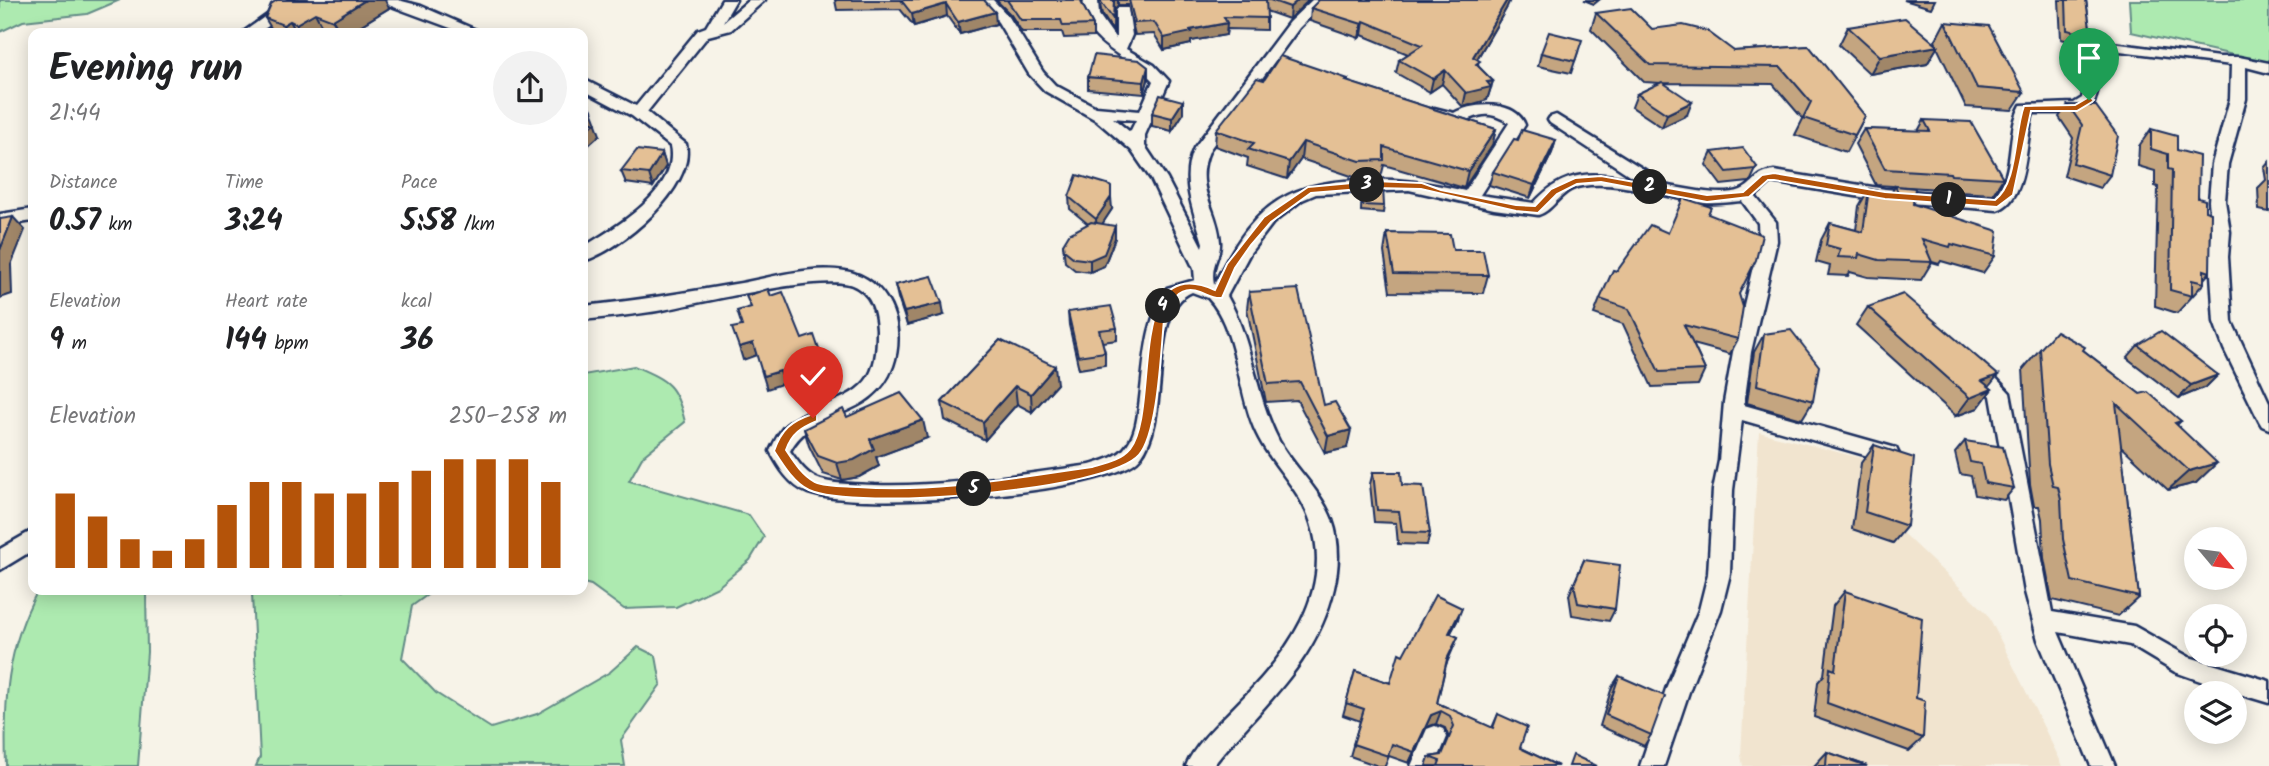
<!DOCTYPE html>
<meta charset="utf-8">
<style>
:root{--surface:#fff;--page:#f2f2f2;--text:#202124;--muted:#757577;--accent:#b45309}
body{margin:0;font-family:Kalam,sans-serif;background:var(--page);color:var(--text);height:100vh;display:flex;flex-direction:column;font-size:26px;white-space:nowrap}
*{box-sizing:border-box;margin:0}
p{font-size:23px;color:var(--muted)}
.icon{flex:none;width:38px;height:38px;fill:none;stroke:currentColor;stroke-width:2;stroke-linecap:round;stroke-linejoin:round}
.map{position:relative;flex:1;overflow:hidden}
.details{position:absolute;left:28px;top:28px;width:560px;height:567px;display:flex;flex-direction:column;background:var(--surface);border-radius:14px;box-shadow:0 4px 18px #0003}
.details>*{flex:none}
.needle{width:46px;rotate:119deg}
.buttons{position:absolute;left:2184px;top:527px;display:grid;gap:14px}
.buttons a{display:grid;place-items:center;width:63px;height:63px;border-radius:50%;background:var(--surface);box-shadow:0 4px 18px #0003;font-size:35px}
.pin{position:absolute;display:grid;place-items:center;width:60px;height:60px;color:#fff;margin:-72px -30px;border-radius:50% 50% 50% 0;rotate:-45deg;box-shadow:0 0 7px #0007}
.pin .icon{rotate:45deg}
.km{position:absolute;width:35px;height:35px;margin:-18px;border-radius:50%;background:#222;color:#fff;font-size:19px;line-height:35px;text-align:center}
.round{display:grid;place-items:center;flex:none;width:74px;height:74px;border-radius:37px;background:var(--page)}
.overview{display:flex;align-items:center;justify-content:space-between;height:119px;padding:0 21px}
h1{font-size:38px;font-weight:600;line-height:52px}
.figures{display:grid;grid-template-columns:repeat(3,1fr);gap:10px;height:119px;padding:7px 21px}
.figures div{display:grid;align-content:center}
.figures b{font-size:30px;font-weight:600}
.figures small{font-size:19px;font-weight:400}
.figures p{font-size:19px}
.chart{height:196px;padding:14px 21px}
.chart p{display:flex;justify-content:space-between}
.chart svg{width:100%;height:126px;margin-top:7px;stroke:var(--accent);stroke-width:6}
.map>svg:first-child{display:block}
.built{fill:#f1e4cf}
.green{fill:#adeab0;stroke:#648c87;stroke-width:2}
.lines{fill:none;stroke-linecap:round;stroke-linejoin:round}
.street-casing{stroke:#1b2f5e;stroke-width:5}
.street{fill:#f7f3e8;fill-rule:evenodd}
.wall{fill:#c4a580;stroke:#1b2f5e;stroke-width:2}
.shaded-wall{fill:#a08668;stroke:#1b2f5e;stroke-width:2}
.building{fill:#e4c095;stroke:#1b2f5e;stroke-width:2}
.route{fill:#b45309;stroke:#fff;stroke-width:2}
</style>
<div class="map">
<svg width="2269" height="766" viewBox="0 0 2269 766">
<rect width="100%" height="100%" fill="#f7f3e8"/>
<filter id="ink" filterUnits="userSpaceOnUse"><feTurbulence type="fractalNoise" baseFrequency=".0143" numOctaves="2"/><feDisplacementMap in="SourceGraphic" scale="14" xChannelSelector="R" yChannelSelector="G"/><feConvolveMatrix kernelMatrix="1 2 1 2 8 2 1 2 1" color-interpolation-filters="sRGB"/></filter>
<g filter="url(#ink)">
<polygon class="built" points="1759,432 1900,468 1893,524 1987,613 2063,766 1743,766 1741,755"/>
<g class="green">
<polygon points="0,0 120,0 87,14 23,21 0,32"/>
<polygon points="2129,0 2269,0 2269,63 2131,32"/>
<path d="M 634,366 C 668,381 676,384 685,422 L 643,456 L 629,481 L 749,515 L 764,537 L 750,560 L 718,587 L 676,607 L 624,609 L 591,585 L 583,583 L 583,375 Z"/>
<path d="M 38,590 L 146,590 L 147,652 L 138,766 L 6,766 C 4,701 6,649 38,590 Z"/>
<polygon points="255,590 434,590 412,606 402,658 436,693 491,728 537,714 610,672 638,647 656,656 661,684 621,740 625,766 256,766 260,757 252,594"/>
</g>
<g class="lines">
<g class="street-casing">
<g id="street">
<polygon points="288,0 307,0 258,33 242,33"/>
<polygon points="375,0 398,0 421,6 483,33 464,33"/>
<path d="M 722,0 L 736,0 L 723,22 L 749,0 L 765,0 L 731,30 L 708,36 L 647,112 L 686,144 C 696,187 620,251 583,261 L 583,247 C 615,228 680,190 670,146 L 632,116 L 583,90 L 583,79 L 636,106 L 698,30 L 706,27 Z"/>
<path d="M 978,0 L 993,0 L 1009,17 L 1043,72 L 1055,85 L 1096,107 L 1140,111 L 1153,81 C 1133,57 1078,44 1084,0 L 1098,0 L 1099,15 L 1116,39 L 1116,11 L 1118,8 L 1128,8 L 1132,35 L 1126,49 L 1154,65 L 1169,81 L 1145,135 L 1145,146 L 1167,179 L 1202,247 L 1203,243 C 1194,211 1179,180 1194,148 L 1289,22 L 1312,0 L 1327,0 L 1299,28 L 1210,149 C 1192,188 1218,207 1220,242 C 1221,257 1210,263 1214,285 C 1249,214 1278,183 1359,180 C 1397,178 1429,183 1465,191 L 1509,123 C 1485,108 1479,117 1456,124 L 1428,116 L 1426,113 L 1428,110 L 1434,108 L 1454,113 C 1473,102 1516,100 1525,125 L 1480,195 L 1534,203 C 1565,168 1594,172 1637,180 L 1550,123 L 1548,120 L 1550,117 L 1556,115 L 1661,180 L 1663,185 C 1684,188 1720,198 1741,190 C 1755,184 1755,173 1774,171 L 1885,189 L 1993,198 C 2017,173 2005,133 2021,105 L 2074,103 L 2082,98 L 2091,62 L 2112,43 L 2219,57 L 2239,57 L 2269,63 L 2269,73 L 2246,67 L 2246,99 L 2228,164 L 2225,201 L 2230,232 L 2228,257 L 2232,322 L 2269,402 L 2269,429 L 2262,426 L 2259,421 L 2224,349 L 2214,322 L 2210,257 L 2212,232 L 2209,201 L 2212,164 L 2230,99 L 2231,65 L 2120,51 L 2105,64 L 2094,103 L 2077,113 L 2033,113 C 2025,138 2029,201 1997,210 L 1885,201 L 1771,182 L 1755,196 L 1776,222 L 1777,241 L 1751,352 L 1744,405 L 1889,446 L 1896,448 L 1899,454 L 1896,460 L 1889,462 L 1742,420 L 1733,490 L 1730,574 L 1721,610 L 1691,686 L 1664,766 L 1640,766 L 1667,686 L 1699,610 L 1708,574 L 1713,490 L 1719,461 L 1724,402 L 1733,352 L 1759,241 L 1758,223 L 1742,201 C 1729,202 1716,204 1704,203 C 1664,198 1621,180 1582,186 C 1560,189 1555,210 1538,215 L 1494,209 L 1409,190 L 1316,194 L 1302,200 L 1273,223 L 1250,253 L 1227,296 C 1253,342 1255,395 1279,441 C 1295,469 1320,489 1332,520 C 1340,542 1339,567 1334,588 C 1317,664 1259,708 1213,766 L 1186,766 C 1197,741 1222,720 1240,701 C 1286,655 1334,592 1311,523 C 1300,488 1268,462 1254,428 C 1238,390 1236,327 1208,298 L 1192,292 C 1146,311 1173,418 1140,458 C 1110,495 856,511 808,493 C 790,486 779,468 770,451 C 774,443 778,434 783,428 C 807,404 851,405 869,376 C 877,361 877,345 877,329 C 876,310 871,293 852,285 C 821,273 697,304 657,311 C 633,315 607,317 583,320 L 583,306 C 634,301 684,293 735,284 C 770,278 809,265 845,271 C 888,278 907,326 893,366 C 872,422 814,406 790,451 C 798,462 807,476 821,480 C 837,485 857,484 875,485 C 946,487 1019,475 1090,465 C 1103,461 1119,457 1127,445 C 1137,432 1138,413 1140,398 C 1145,359 1145,322 1167,288 L 1195,280 L 1194,269 L 1151,179 L 1131,150 L 1096,120 L 1045,91 L 1029,74 L 998,22 ZM 1113,118 L 1136,120 L 1130,132 Z"/>
<polygon points="33,209 33,221 0,226 0,214"/>
<polygon points="1974,360 1981,362 2010,393 2052,612 2134,626 2189,657 2269,681 2269,703 2239,694 2235,701 2235,693 2216,693 2206,683 2175,672 2130,645 2058,632 2115,766 2091,766 2038,640 2025,592 1991,396 1964,367 1967,362"/>
<polygon points="33,530 33,550 0,570 0,549"/>
<polygon points="1435,726 1443,729 1447,737 1435,766 1411,766 1427,729"/>
</g>
</g>
<use href="#street" class="street"/>
</g>
<g class="wall">
<polygon points="277,0 385,0 389,8 348,33 334,33 324,30 318,33 274,33 265,18"/>
<polygon points="835,0 984,0 996,24 960,34 947,16 914,26 900,9 837,10"/>
<polygon points="996,0 1081,0 1082,4 1093,25 1093,37 1064,38 1062,32 1022,32 1011,15"/>
<polygon points="1099,0 1309,0 1289,19 1266,11 1266,30 1227,29 1226,35 1191,41 1191,44 1164,50 1154,34 1135,35 1128,5 1118,5 1114,10 1113,31 1102,14"/>
<polygon points="1584,0 1599,0 1594,4"/>
<polygon points="1904,0 1935,0 1931,8"/>
<polygon points="2059,0 2086,0 2091,35 2085,45 2061,39"/>
<polygon points="1311,8 1506,9 1477,59 1479,67 1493,81 1487,100 1463,107 1442,84 1430,92 1396,73 1399,60 1408,54 1362,35 1359,38 1310,21"/>
<polygon points="1596,13 1652,29 1734,51 1809,46 1865,116 1846,152 1795,135 1803,119 1773,84 1663,83 1687,115 1662,127 1632,107 1637,94 1661,83 1644,82 1591,29"/>
<polygon points="1945,22 2024,92 2012,110 1966,107 1937,47 1927,64 1870,74 1839,45 1848,27 1937,45 1935,41"/>
<polygon points="1578,52 1571,73 1538,66 1541,53"/>
<polygon points="1088,77 1148,80 1144,94 1088,89"/>
<polygon points="1348,79 1348,82 1496,129 1492,146 1464,188 1384,165 1381,177 1357,178 1301,159 1287,179 1247,166 1248,158 1215,146 1216,130 1264,80"/>
<polygon points="2068,105 2096,106 2110,175 2100,188 2064,176 2073,138 2059,117"/>
<polygon points="1152,113 1183,114 1172,131 1152,126"/>
<polygon points="1924,120 2003,178 1993,194 1941,191 1940,189 1876,185 1855,144 1864,129 1918,131"/>
<polygon points="2151,129 2177,150 2205,211 2210,272 2204,279 2204,283 2177,313 2155,306 2158,187 2155,186 2155,171 2138,166 2139,146"/>
<polygon points="1518,140 1556,140 1552,153 1530,198 1489,185 1493,172"/>
<polygon points="1712,152 1757,167 1751,180 1749,182 1721,185 1706,165"/>
<polygon points="662,153 666,166 653,187 626,183 621,171"/>
<polygon points="2269,162 2269,212 2259,210 2258,188 2266,180 2264,168"/>
<polygon points="1895,186 1913,204 1995,256 1983,273 1941,261 1939,264 1932,262 1921,280 1868,277 1850,272 1848,276 1828,275 1830,266 1816,262 1821,240 1830,223 1856,230 1859,206 1869,189 1891,194"/>
<polygon points="1362,188 1384,206 1383,213 1361,211"/>
<polygon points="1069,197 1112,209 1102,224 1115,238 1104,266 1090,272 1075,270 1065,262 1063,244 1088,224 1070,209"/>
<polygon points="1708,214 1739,294 1738,339 1730,354 1693,344 1705,370 1698,385 1652,387 1623,324 1594,314 1600,299 1617,271"/>
<polygon points="1387,233 1453,250 1488,275 1483,293 1390,292 1384,252"/>
<polygon points="895,285 944,315 907,325 898,298"/>
<polygon points="1249,292 1324,405 1347,448 1325,453 1297,400 1266,402 1247,309"/>
<polygon points="1868,307 1989,387 1992,389 1978,408 1956,416 1856,325"/>
<polygon points="1068,312 1117,328 1117,340 1102,342 1105,352 1105,365 1079,369 1069,325"/>
<polygon points="1764,334 1813,401 1802,419 1747,403 1754,352"/>
<polygon points="1000,340 1057,384 1032,412 1017,404 985,440 945,420 942,402"/>
<polygon points="2138,345 2218,375 2206,387 2179,398 2127,358"/>
<polygon points="2040,349 2083,350 2140,394 2181,421 2177,425 2196,483 2168,490 2121,446 2139,597 2118,616 2052,600 2044,558 2042,519 2039,506 2034,506 2030,484 2023,369"/>
<polygon points="847,417 927,438 876,457 879,466 859,477 842,480 823,474 809,446 804,429"/>
<polygon points="1965,441 2014,488 2004,500 1975,495 1971,476 1960,474 1955,453"/>
<polygon points="1874,445 1907,526 1893,543 1852,529 1861,463"/>
<polygon points="1373,472 1402,485 1430,533 1427,545 1398,544 1396,523 1374,522 1370,484"/>
<polygon points="1584,560 1615,609 1609,621 1572,615 1569,595"/>
<polygon points="1845,591 1916,698 1923,738 1909,751 1814,717 1818,682 1824,675 1833,606"/>
<polygon points="1457,621 1450,634 1458,637 1446,665 1437,703 1492,728 1498,714 1520,748 1558,766 1426,766 1429,757 1442,755 1449,738 1445,728 1436,724 1426,727 1409,763 1389,756 1385,766 1378,766 1350,756 1360,721 1343,715 1355,671 1390,683 1403,655"/>
<polygon points="1619,676 1651,735 1644,746 1600,726 1612,687"/>
<polygon points="1827,752 1867,766 1814,766"/>
</g>
<g class="shaded-wall">
<polygon points="366,0 385,0 389,8 348,33 340,33 333,20"/>
<polygon points="1114,0 1118,0 1118,5 1114,10 1113,31"/>
<polygon points="1298,0 1309,0 1289,19 1290,7"/>
<polygon points="1507,0 1510,0 1506,9 1470,71 1473,57"/>
<polygon points="946,4 947,16 914,26 912,14"/>
<polygon points="995,12 996,24 960,34 958,22"/>
<polygon points="315,13 324,30 318,33 302,33 296,24"/>
<polygon points="290,21 297,33 288,33 283,25"/>
<polygon points="1364,21 1362,35 1359,38 1362,24"/>
<polygon points="1227,23 1226,35 1191,41 1191,44 1164,50 1164,38 1190,30"/>
<polygon points="1938,46 1927,64 1870,74 1880,56"/>
<polygon points="1148,67 1148,80 1144,94 1144,82"/>
<polygon points="1445,70 1442,84 1430,92 1433,79"/>
<polygon points="1493,81 1487,100 1463,107 1466,93 1487,82"/>
<polygon points="1183,101 1183,114 1172,131 1172,118"/>
<polygon points="1692,102 1687,115 1662,127 1667,114"/>
<polygon points="592,110 597,123 596,124 600,135 583,150 583,117"/>
<polygon points="1496,129 1492,146 1464,188 1468,171"/>
<polygon points="1556,140 1552,153 1530,198 1534,185"/>
<polygon points="1303,142 1301,159 1287,179 1289,162"/>
<polygon points="662,153 666,166 653,187 649,174"/>
<polygon points="1111,197 1112,209 1097,232 1096,219"/>
<polygon points="13,217 25,230 11,265 12,294 0,298 0,250"/>
<polygon points="1115,226 1115,238 1104,266 1090,272 1090,260"/>
<polygon points="942,303 944,315 907,325 904,312"/>
<polygon points="753,343 757,355 743,360 739,347"/>
<polygon points="1055,366 1057,384 1032,412 1031,394"/>
<polygon points="825,367 829,380 787,392 784,383 767,389 763,376 780,371"/>
<polygon points="1998,375 1984,393 1992,389 1978,408 1956,416 1982,381"/>
<polygon points="2218,375 2206,387 2179,398 2191,385"/>
<polygon points="1015,386 1017,404 985,440 983,422"/>
<polygon points="923,420 927,438 876,457 879,466 859,477 842,480 837,463 870,439"/>
<polygon points="1351,430 1347,448 1325,453 1328,436"/>
<polygon points="2217,463 2196,483 2168,490 2189,471"/>
<polygon points="1462,608 1457,621 1444,646 1449,633"/>
<polygon points="1441,711 1436,724 1426,727 1409,763 1431,715"/>
</g>
<g class="building">
<polygon points="277,0 365,0 333,20 315,13 296,24 290,21 283,25 265,18 271,4"/>
<polygon points="901,0 984,0 995,12 958,22 946,4 912,14"/>
<polygon points="1007,0 1081,0 1082,4 1093,25 1063,26 1061,20 1021,20"/>
<polygon points="1101,0 1114,0 1113,19 1101,2"/>
<polygon points="1129,0 1266,0 1267,18 1224,17 1227,23 1190,30 1192,32 1164,38 1154,22 1135,23"/>
<polygon points="1270,0 1298,0 1290,7"/>
<polygon points="1319,0 1507,0 1473,57 1480,61 1476,64 1493,81 1487,82 1491,87 1466,93 1445,70 1433,79 1399,60 1422,45 1364,21 1362,24 1311,8"/>
<polygon points="2066,0 2086,0 2091,35 2067,30"/>
<polygon points="1631,8 1652,29 1683,25 1707,31 1734,51 1809,46 1865,116 1855,135 1803,118 1811,102 1781,67 1650,65 1596,13"/>
<polygon points="1905,18 1938,46 1880,56 1848,27"/>
<polygon points="1945,22 1989,26 2024,92 1977,88"/>
<polygon points="1549,32 1582,40 1575,61 1541,53"/>
<polygon points="1094,55 1139,60 1148,67 1144,82 1088,77"/>
<polygon points="1280,56 1348,79 1346,81 1496,129 1468,171 1384,147 1384,160 1360,161 1303,142 1289,162 1248,149 1254,143 1216,130 1257,78 1264,80"/>
<polygon points="1662,82 1692,102 1667,114 1637,94"/>
<polygon points="1160,95 1183,101 1172,118 1152,113"/>
<polygon points="587,101 592,110 583,117 583,103"/>
<polygon points="2068,105 2096,106 2118,136 2110,175 2073,163 2082,125"/>
<polygon points="583,118 595,123 583,133"/>
<polygon points="1924,120 1971,122 2003,178 1951,175 1950,173 1885,169 1864,129 1930,131"/>
<polygon points="2151,129 2177,136 2177,150 2199,156 2198,198 2205,200 2205,211 2211,213 2210,272 2204,270 2204,283 2192,280 2192,296 2170,290 2172,170 2168,169 2168,154 2151,149"/>
<polygon points="1522,130 1556,140 1534,185 1493,172 1514,139 1518,140"/>
<polygon points="1743,148 1757,167 1755,169 1727,172 1712,152"/>
<polygon points="637,150 662,153 649,174 621,171"/>
<polygon points="1077,175 1107,184 1111,187 1111,197 1096,219 1069,197"/>
<polygon points="1895,186 1915,188 1913,204 1998,231 1995,256 1951,244 1950,247 1922,239 1932,262 1879,260 1859,254 1858,258 1838,257 1840,249 1826,245 1830,223 1863,232 1869,189 1900,196"/>
<polygon points="1383,187 1384,206 1362,205 1362,188"/>
<polygon points="1683,198 1711,207 1708,214 1762,235 1756,260 1739,294 1743,307 1738,339 1684,325 1705,370 1659,372 1629,309 1600,299 1613,270 1617,271 1650,225 1668,233"/>
<polygon points="13,217 0,250 0,219"/>
<polygon points="1091,222 1115,226 1104,254 1090,260 1074,258 1064,250 1063,244 1069,234"/>
<polygon points="1387,233 1450,234 1453,250 1483,250 1488,275 1394,274"/>
<polygon points="932,276 942,303 904,312 895,285"/>
<polygon points="768,289 771,296 783,292 802,339 814,335 825,367 783,380 780,371 763,376 753,343 739,347 732,328 742,326 737,311 751,307 746,296"/>
<polygon points="1298,289 1324,405 1335,402 1351,430 1328,436 1300,382 1268,384 1249,292"/>
<polygon points="1903,294 1998,375 1982,381 1992,389 1970,398 1868,307"/>
<polygon points="1111,306 1117,328 1099,330 1105,352 1078,356 1068,312"/>
<polygon points="1791,330 1819,366 1813,401 1757,385 1764,334"/>
<polygon points="2056,331 2085,347 2083,350 2140,394 2148,392 2181,421 2175,423 2217,463 2189,471 2116,403 2139,597 2072,581 2063,539 2061,500 2058,487 2053,486 2048,464 2040,349"/>
<polygon points="2161,331 2218,375 2191,385 2138,345"/>
<polygon points="1000,340 1055,366 1031,394 1015,386 983,422 942,402"/>
<polygon points="901,393 923,420 870,439 874,449 854,460 837,463 818,456 804,429 843,409 847,417"/>
<polygon points="1965,441 2003,447 2014,488 1985,483 1981,464 1970,462"/>
<polygon points="1874,445 1914,458 1907,526 1865,512"/>
<polygon points="1373,472 1401,472 1402,485 1423,486 1430,533 1402,532 1399,511 1377,510"/>
<polygon points="1584,560 1620,565 1615,609 1578,603 1574,584"/>
<polygon points="1845,591 1922,618 1916,698 1925,701 1923,738 1827,703 1830,668 1835,670"/>
<polygon points="1435,595 1462,608 1449,633 1458,637 1447,659 1437,703 1493,728 1498,714 1527,727 1520,748 1558,766 1438,766 1440,761 1429,757 1442,755 1454,726 1450,716 1441,711 1431,715 1414,752 1392,744 1388,756 1353,744 1364,709 1346,703 1355,671 1390,683 1399,653 1403,655"/>
<polygon points="1619,676 1665,696 1651,735 1606,715"/>
<polygon points="1827,752 1867,766 1826,766"/>
<polygon points="1573,755 1597,766 1569,766"/>
</g>
</g>
<path class="route" d="M 2089,97 L 2094,100 L 2092,102 L 2077,111 L 2031,111 L 2013,195 L 1997,207 L 1885,199 L 1774,180 L 1768,180 L 1749,197 L 1707,202 L 1601,182 L 1577,184 L 1557,194 L 1538,213 L 1516,211 L 1421,189 L 1374,188 L 1311,193 L 1271,222 L 1251,245 L 1235,268 L 1222,298 C 1213,299 1208,295 1200,292 C 1179,284 1169,303 1164,320 C 1161,351 1158,433 1139,455 C 1108,491 854,511 809,490 C 794,483 783,465 774,451 C 781,430 791,421 813,414 L 817,415 L 817,421 C 801,428 792,433 786,450 C 794,462 802,475 815,482 C 827,487 845,486 858,487 C 937,493 1014,478 1092,467 C 1106,463 1121,460 1130,449 C 1161,410 1124,249 1215,290 L 1227,264 L 1264,217 L 1308,187 L 1374,181 L 1422,183 L 1441,190 L 1516,205 L 1535,206 L 1551,189 L 1575,178 L 1601,176 L 1707,195 L 1743,192 L 1762,175 L 1774,173 L 1885,192 L 1995,200 C 2018,183 2014,133 2024,106 L 2075,105 Z"/>
</svg>
<div class="buttons">
<a><svg class="needle" viewBox="-14 -14 28 28"><path d="M0-13l5 13h-10z" fill="#e53935"/><path d="M0 13l5-13h-10z" fill="#757577"/></svg></a>
<a><svg class="icon" aria-label="locate" viewBox="0 0 24 24"><circle cx="12" cy="12" r="6"/><path d="M12 2v4M12 18v4M2 12h4M18 12h4"/></svg></a>
<a><svg class="icon" aria-label="layers" viewBox="0 0 24 24"><path d="M12 4l9 5-9 5-9-5zM3 14l9 5 9-5"/></svg></a>
</div>
<div class="pin" style="left:2089px;top:100px;background:#1e9e55"><svg class="icon" aria-label="arrive" viewBox="0 0 24 24"><path d="M6 21V4h12l-3 4 3 4H6"/></svg></div>
<div class="pin" style="left:813px;top:418px;background:#d93025"><svg class="icon" aria-label="check" viewBox="0 0 24 24"><path d="M5 12l5 5 9-10"/></svg></div>
<b class="km" style="left:1949px;top:200px">1</b>
<b class="km" style="left:1650px;top:187px">2</b>
<b class="km" style="left:1367px;top:185px">3</b>
<b class="km" style="left:1163px;top:306px">4</b>
<b class="km" style="left:974px;top:489px">5</b>
<section class="details">
<div class="overview"><div><h1>Evening run</h1><p>21:44</p></div><a class="round"><svg class="icon" aria-label="share" viewBox="0 0 24 24"><path d="M12 15V3M7 8l5-5 5 5M5 13v7h14v-7"/></svg></a></div>
<div class="figures">
<div><p>Distance</p><b>0.57<small> km</small></b></div>
<div><p>Time</p><b>3:24</b></div>
<div><p>Pace</p><b>5:58<small> /km</small></b></div>
</div>
<div class="figures">
<div><p>Elevation</p><b>9<small> m</small></b></div>
<div><p>Heart rate</p><b>144<small> bpm</small></b></div>
<div><p>kcal</p><b>36</b></div>
</div>
<div class="chart"><p><span>Elevation</span>250–258 m</p>
<svg viewBox="0 0 160 44" preserveAspectRatio="none"><path d="M5 44V18M15 44V26M25 44V34M35 44V38M45 44V34M55 44V22M65 44V14M75 44V14M85 44V18M95 44V18M105 44V14M115 44V10M125 44V6M135 44V6M145 44V6M155 44V14"/></svg>
</div>
</section>
</div>
